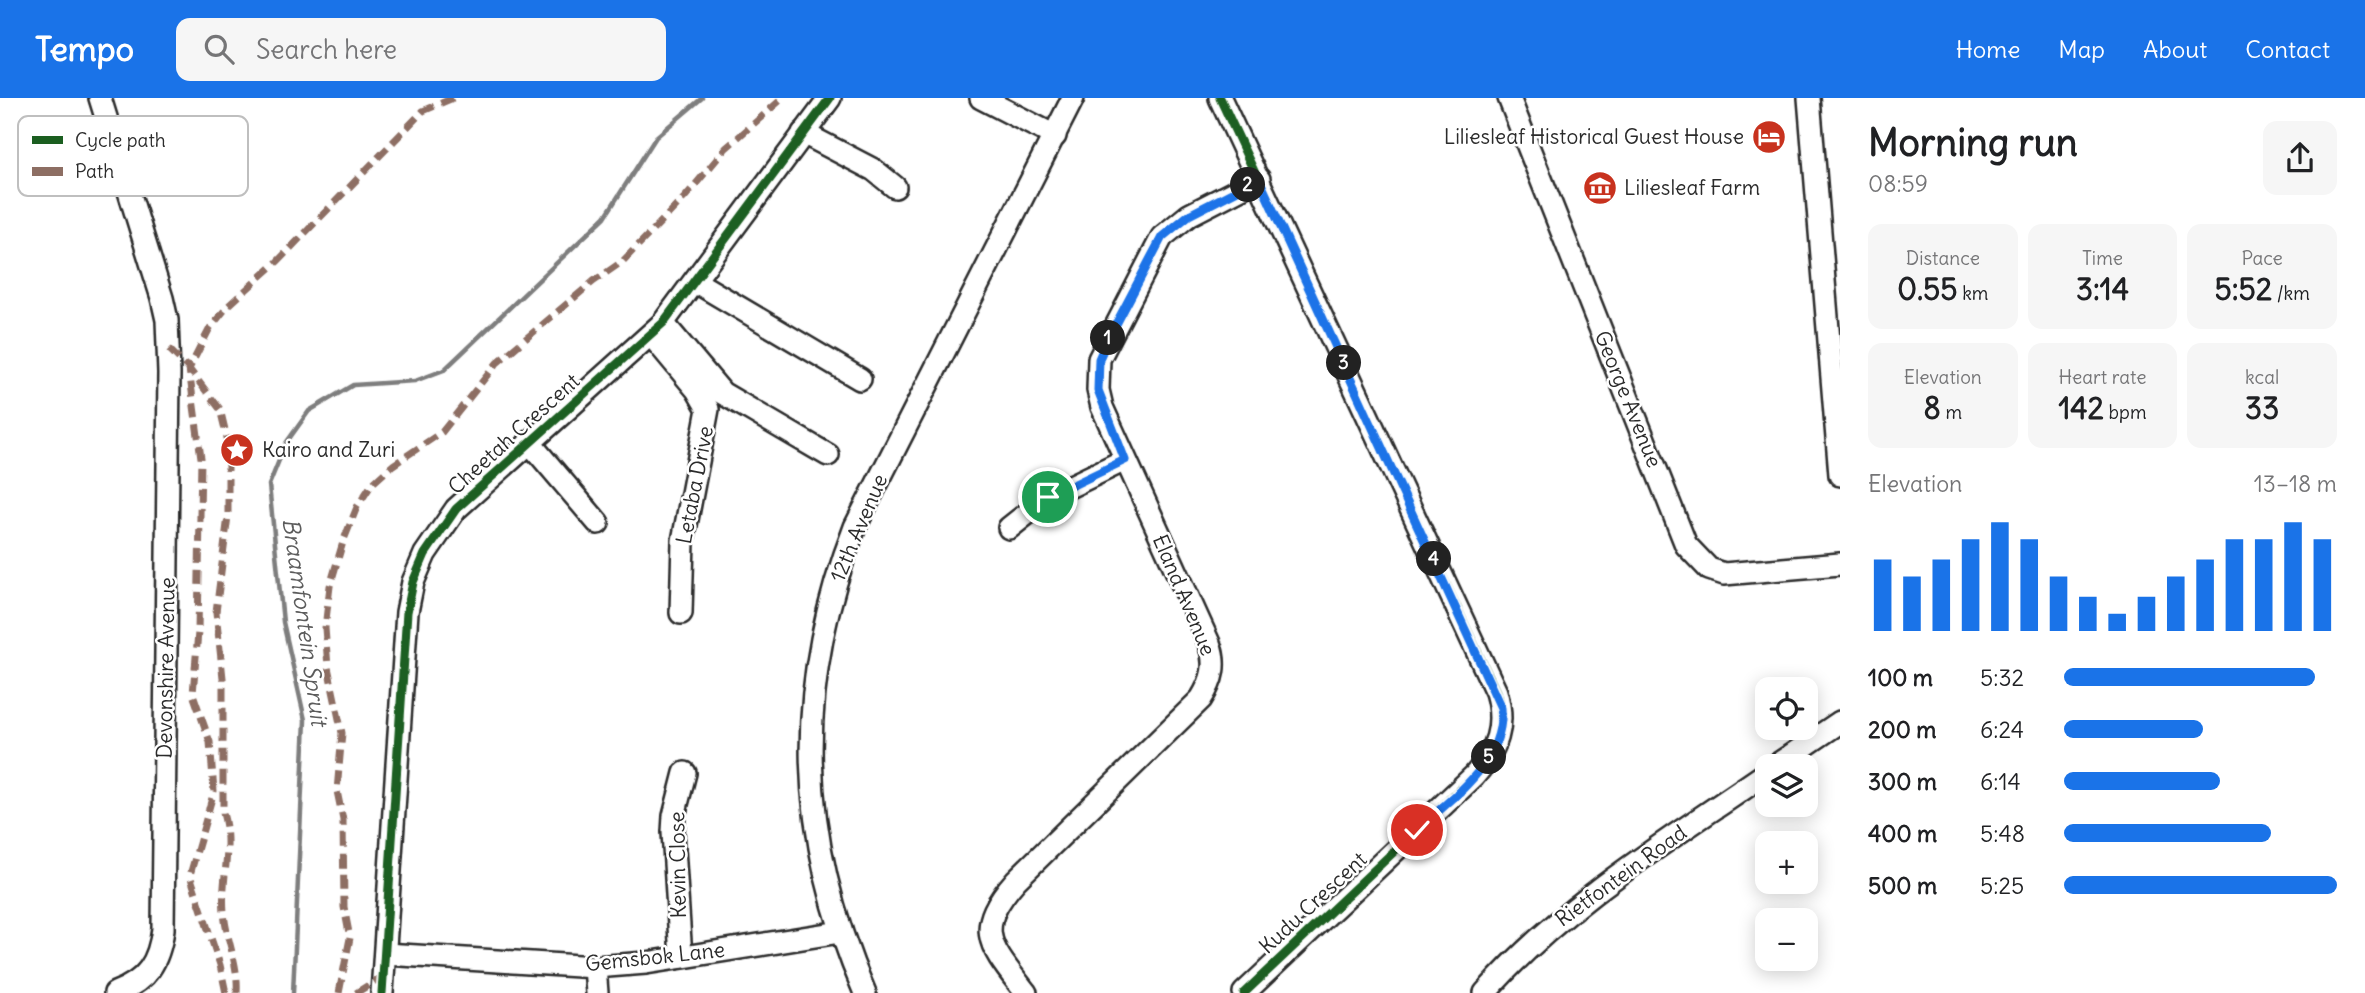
<!DOCTYPE html>
<meta charset="utf-8">
<style>
:root{--surface:#fff;--page:#f6f6f6;--text:#202124;--muted:#757577;--accent:#1a73e8}
body{margin:0;font-family:Delius,sans-serif;background:var(--page);color:var(--text);height:100vh;display:flex;flex-direction:column;font-size:26px;white-space:nowrap}
*{box-sizing:border-box;margin:0}
p{font-size:23px;color:var(--muted)}
.icon{flex:none;width:38px;height:38px;fill:none;stroke:currentColor;stroke-width:2;stroke-linecap:round;stroke-linejoin:round}
.map{position:relative;flex:1;overflow:hidden}
.side{display:flex;flex-direction:column;background:var(--surface);width:525px}
.side>*{flex:none}
.buttons{position:absolute;left:1755px;top:579px;display:grid;gap:14px}
.buttons a{display:grid;place-items:center;width:63px;height:63px;border-radius:14px;background:var(--surface);box-shadow:0 4px 18px #0003;font-size:35px}
.pin{position:absolute;display:grid;place-items:center;width:60px;height:60px;color:#fff;margin:-30px;border:4px solid #fff;border-radius:50%;box-shadow:0 2px 7px #0007}
.km{position:absolute;width:35px;height:35px;margin:-18px;border-radius:50%;background:#222;color:#fff;font-size:19px;line-height:35px;text-align:center}
.round{display:grid;place-items:center;flex:none;width:74px;height:74px;border-radius:14px;background:var(--page)}
.headline{display:flex;align-items:center;justify-content:space-between;height:119px;padding:0 28px}
h1{font-size:38px;font-weight:700;line-height:52px}
.stats{display:grid;grid-template-columns:repeat(3,1fr);gap:10px;height:119px;padding:7px 28px}
.stats div{display:grid;align-content:center;border-radius:14px;background:var(--page);text-align:center}
.stats b{font-size:30px;font-weight:700}
.stats small{font-size:19px;font-weight:400}
.stats p{font-size:19px}
.chart{height:196px;padding:14px 28px}
.chart p{display:flex;justify-content:space-between}
.chart svg{width:100%;height:126px;margin-top:7px;stroke:var(--accent);stroke-width:6}
ul{padding:0 28px;list-style:none;font-size:23px}
li{display:grid;grid-template-columns:112px 84px 1fr;align-items:center;height:52px}
li i{height:18px;border-radius:9px;background:var(--accent)}
header{display:flex;align-items:center;gap:42px;box-sizing:border-box;height:98px;padding:0 35px;background:var(--accent);color:#fff}
header strong{font-size:33px}
nav{display:flex;gap:38px;margin-inline-start:auto;font-size:24px}
.search{width:490px;height:63px;background:var(--page);display:flex;align-items:center;gap:18px;box-sizing:border-box;padding:0 24px;border-radius:14px;color:var(--muted);font-size:26px}
main{display:flex;flex:1;min-height:0}
.map>svg:first-child{display:block}
.lines{fill:none;stroke-linecap:round;stroke-linejoin:round}
.stream{stroke:#7e7e7e;stroke-width:4.5}
.minor-casing{stroke:#2b2b2b;stroke-width:26}
.minor{stroke:#fff;stroke-width:21}
.quiet{stroke:#8d6e63;stroke-width:7;stroke-dasharray:14 7;stroke-linecap:butt}
.cycleway-casing{stroke:#fff;stroke-width:13}
.cycleway{stroke:#1b5e20;stroke-width:9}
.route-casing{stroke:#fff;stroke-width:14}
.route{stroke:#1a73e8;stroke-width:9}
.labels{text-anchor:middle;stroke-width:5;stroke-linejoin:round;paint-order:stroke}
.poi-label{font-size:21px;fill:#2b2b2b;stroke:#fff;text-anchor:start}
.street-label{font-size:21px;fill:#2b2b2b;stroke:#fff}
.water-label{font-size:23px;font-style:italic;fill:#5c5c5c;stroke:#fff}
.key{fill:#fff;stroke:#bfbfbf;stroke-width:2}
.key-label{font-size:19px;fill:#2b2b2b}
</style>
<header>
<strong>Tempo</strong>
<div class="search"><svg class="icon" aria-label="search" viewBox="0 0 24 24"><circle cx="10" cy="10" r="6"/><path d="M15 15l6 6"/></svg>Search here</div>
<nav><a>Home</a><a>Map</a><a>About</a><a>Contact</a></nav>
</header>
<main>
<div class="map">
<svg width="1840" height="895" viewBox="0 0 1840 895">
<rect width="100%" height="100%" fill="#fff"/>
<filter id="ink" filterUnits="userSpaceOnUse"><feTurbulence type="fractalNoise" baseFrequency=".0143" numOctaves="2"/><feDisplacementMap in="SourceGraphic" scale="14" xChannelSelector="R" yChannelSelector="G"/><feConvolveMatrix kernelMatrix="1 2 1 2 8 2 1 2 1" color-interpolation-filters="sRGB"/></filter>
<g filter="url(#ink)">
<g class="lines">
<polyline class="stream" points="293,895 305,622 283,524 269,387 286,345 309,313 353,287 415,283 444,272 605,119 656,39 702,0"/>
<g class="minor-casing">
<g id="minor">
<path d="M 100,0 L 162,200 L 167,222 L 169,275 L 163,831 C 159,864 147,883 115,895"/>
<polyline points="981,0 1055,38"/>
<path d="M 1220,0 L 1496,594 C 1506,628 1497,652 1474,678 L 1244,895"/>
<polyline points="1509,0 1686,447 1709,471 1724,476 1840,466"/>
<polyline points="1809,0 1840,377"/>
<polyline points="803,35 874,72 895,89"/>
<polyline points="696,184 860,281"/>
<polyline points="663,225 722,295 828,357"/>
<polyline points="652,238 697,292 708,311 683,443 681,515"/>
<polyline points="529,344 598,425"/>
<polyline points="1009,430 1048,399 1125,362"/>
<polyline points="1775,668 1840,624"/>
<polyline points="385,856 595,869 646,865 840,834"/>
<polyline points="681,859 673,734 674,718 685,675"/>
<polyline points="595,869 597,895"/>
<polyline points="382,895 407,514 413,484 425,456 456,411 663,225 830,0"/>
<path d="M 865,895 C 797,739 793,588 855,429 L 1073,0"/>
<path d="M 1026,895 C 990,848 972,832 1016,782 L 1201,601 C 1213,582 1217,566 1209,545 L 1102,309 L 1098,292 L 1099,261 L 1162,139 L 1189,117 L 1259,81"/>
<path d="M 1485,895 C 1564,805 1670,742 1768,674"/>
</g>
</g>
<use href="#minor" class="minor"/>
<g class="quiet">
<polyline points="169,251 189,271 201,360 198,534 193,596 210,644 214,693 190,777 220,867 226,895"/>
<path d="M 237,895 C 239,866 226,842 224,814 C 221,780 233,749 223,715 L 223,580 L 216,514 L 228,418 L 228,344 L 220,311 L 189,271 L 210,230 L 228,208 L 277,164 L 423,13 L 453,0"/>
<polyline points="339,895 350,840 344,809 343,722 337,693 342,635 328,569 325,530 330,488 343,444 357,409 372,386 393,367 442,334 497,265 594,183 623,163 685,99 726,50 783,0"/>
<polyline points="356,895 383,878"/>
</g>
<g class="cycleway-casing">
<g id="cycleway">
<path d="M 1220,0 L 1496,594 C 1506,628 1497,652 1474,678 L 1244,895"/>
<polyline points="382,895 407,514 413,484 425,456 456,411 663,225 830,0"/>
</g>
</g>
<use href="#cycleway" class="cycleway"/>
</g>
</g>
<g class="lines" filter="url(#ink)">
<g class="route-casing">
<path id="route" d="M 1048,399 L 1125,362 L 1098,292 L 1099,261 L 1105,247 L 1162,139 L 1189,117 L 1259,81 L 1501,610 C 1505,665 1452,699 1417,732"/>
</g>
<use href="#route" class="route"/>
</g>
<defs>
<g id="hotel-disc" transform="scale(1.75)"><circle r="9.5" fill="#c8321e" stroke="#fff"/><path d="M-6-4.5h1.5V1H6V5H4.5V3h-9V5H-6ZM-4 0a1.8 1.8 0 1 1 3.6 0ZM.5 0V-2.5h3Q6-2.5 6 0Z" fill="#fff"/></g>
<g id="museum-disc" transform="scale(1.75)"><circle r="9.5" fill="#c8321e" stroke="#fff"/><path d="M0-6L6-3V-2H-6V-3ZM-5-1h2V3h-2ZM-1-1h2V3h-2ZM3-1h2V3H3ZM-6 4H6V6H-6Z" fill="#fff"/></g>
<g id="sight-disc" transform="scale(1.75)"><circle r="9.5" fill="#c8321e" stroke="#fff"/><path d="M0-6L1.8-2.2L6-1.7L2.9 1.2L3.7 5.4L0 3.3L-3.7 5.4L-2.9 1.2L-6-1.7L-1.8-2.2Z" fill="#fff"/></g>
</defs>
<g fill-rule="evenodd">
<use href="#hotel-disc" x="1769" y="39"/>
<use href="#museum-disc" x="1600" y="90"/>
<use href="#sight-disc" x="237" y="352"/>
</g>
<g class="labels">
<g class="poi-label">
<text x="1744" y="46" text-anchor="end">Liliesleaf Historical Guest House</text>
<text x="1624" y="97">Liliesleaf Farm</text>
<text x="262" y="359">Kairo and Zuri</text>
</g>
<g class="street-label">
<text transform="translate(1628 301) rotate(68)" y="7">George Avenue</text>
<text transform="translate(514 336) rotate(-42)" y="7">Cheetah Crescent</text>
<text transform="translate(695 387) rotate(-79)" y="7">Letaba Drive</text>
<text transform="translate(859 430) rotate(-67)" y="7">12th Avenue</text>
<text transform="translate(1184 497) rotate(67)" y="7">Eland Avenue</text>
<text transform="translate(166 570) rotate(-89)" y="7">Devonshire Avenue</text>
<text transform="translate(678 767) rotate(-91)" y="7">Kevin Close</text>
<text transform="translate(1621 778) rotate(-36)" y="7">Rietfontein Road</text>
<text transform="translate(1313 805) rotate(-43)" y="7">Kudu Crescent</text>
<text transform="translate(655 859) rotate(-6)" y="7">Gemsbok Lane</text>
</g>
<g class="water-label">
<text transform="translate(305 524) rotate(82)" y="8">Braamfontein Spruit</text>
</g>
</g>
<rect x="18" y="18" width="230" height="80" rx="10" class="key"/>
<rect x="32" y="38" width="31" height="8" fill="#1b5e20"/>
<rect x="32" y="69" width="31" height="9" fill="#8d6e63"/>
<g class="key-label">
<text x="75" y="49">Cycle path</text>
<text x="75" y="80">Path</text>
</g>
</svg>
<div class="buttons">
<a><svg class="icon" aria-label="locate" viewBox="0 0 24 24"><circle cx="12" cy="12" r="6"/><path d="M12 2v4M12 18v4M2 12h4M18 12h4"/></svg></a>
<a><svg class="icon" aria-label="layers" viewBox="0 0 24 24"><path d="M12 4l9 5-9 5-9-5zM3 14l9 5 9-5"/></svg></a>
<a>+</a>
<a>−</a>
</div>
<div class="pin" style="left:1048px;top:399px;background:#1e9e55"><svg class="icon" aria-label="arrive" viewBox="0 0 24 24"><path d="M6 21V4h12l-3 4 3 4H6"/></svg></div>
<div class="pin" style="left:1417px;top:732px;background:#d93025"><svg class="icon" aria-label="check" viewBox="0 0 24 24"><path d="M5 12l5 5 9-10"/></svg></div>
<b class="km" style="left:1108px;top:240px">1</b>
<b class="km" style="left:1248px;top:87px">2</b>
<b class="km" style="left:1344px;top:265px">3</b>
<b class="km" style="left:1434px;top:461px">4</b>
<b class="km" style="left:1489px;top:659px">5</b>
</div>
<section class="side">
<div class="headline"><div><h1>Morning run</h1><p>08:59</p></div><a class="round"><svg class="icon" aria-label="share" viewBox="0 0 24 24"><path d="M12 15V3M7 8l5-5 5 5M5 13v7h14v-7"/></svg></a></div>
<div class="stats">
<div><p>Distance</p><b>0.55<small> km</small></b></div>
<div><p>Time</p><b>3:14</b></div>
<div><p>Pace</p><b>5:52<small> /km</small></b></div>
</div>
<div class="stats">
<div><p>Elevation</p><b>8<small> m</small></b></div>
<div><p>Heart rate</p><b>142<small> bpm</small></b></div>
<div><p>kcal</p><b>33</b></div>
</div>
<div class="chart"><p><span>Elevation</span>13–18 m</p>
<svg viewBox="0 0 160 44" preserveAspectRatio="none"><path d="M5 44V19M15 44V25M25 44V19M35 44V12M45 44V6M55 44V12M65 44V25M75 44V32M85 44V38M95 44V32M105 44V25M115 44V19M125 44V12M135 44V12M145 44V6M155 44V12"/></svg>
</div>
<ul>
<li><b>100 m</b>5:32<i style="width:92%"></i></li>
<li><b>200 m</b>6:24<i style="width:51%"></i></li>
<li><b>300 m</b>6:14<i style="width:57%"></i></li>
<li><b>400 m</b>5:48<i style="width:76%"></i></li>
<li><b>500 m</b>5:25<i style="width:100%"></i></li>
</ul>
</section>
</main>
